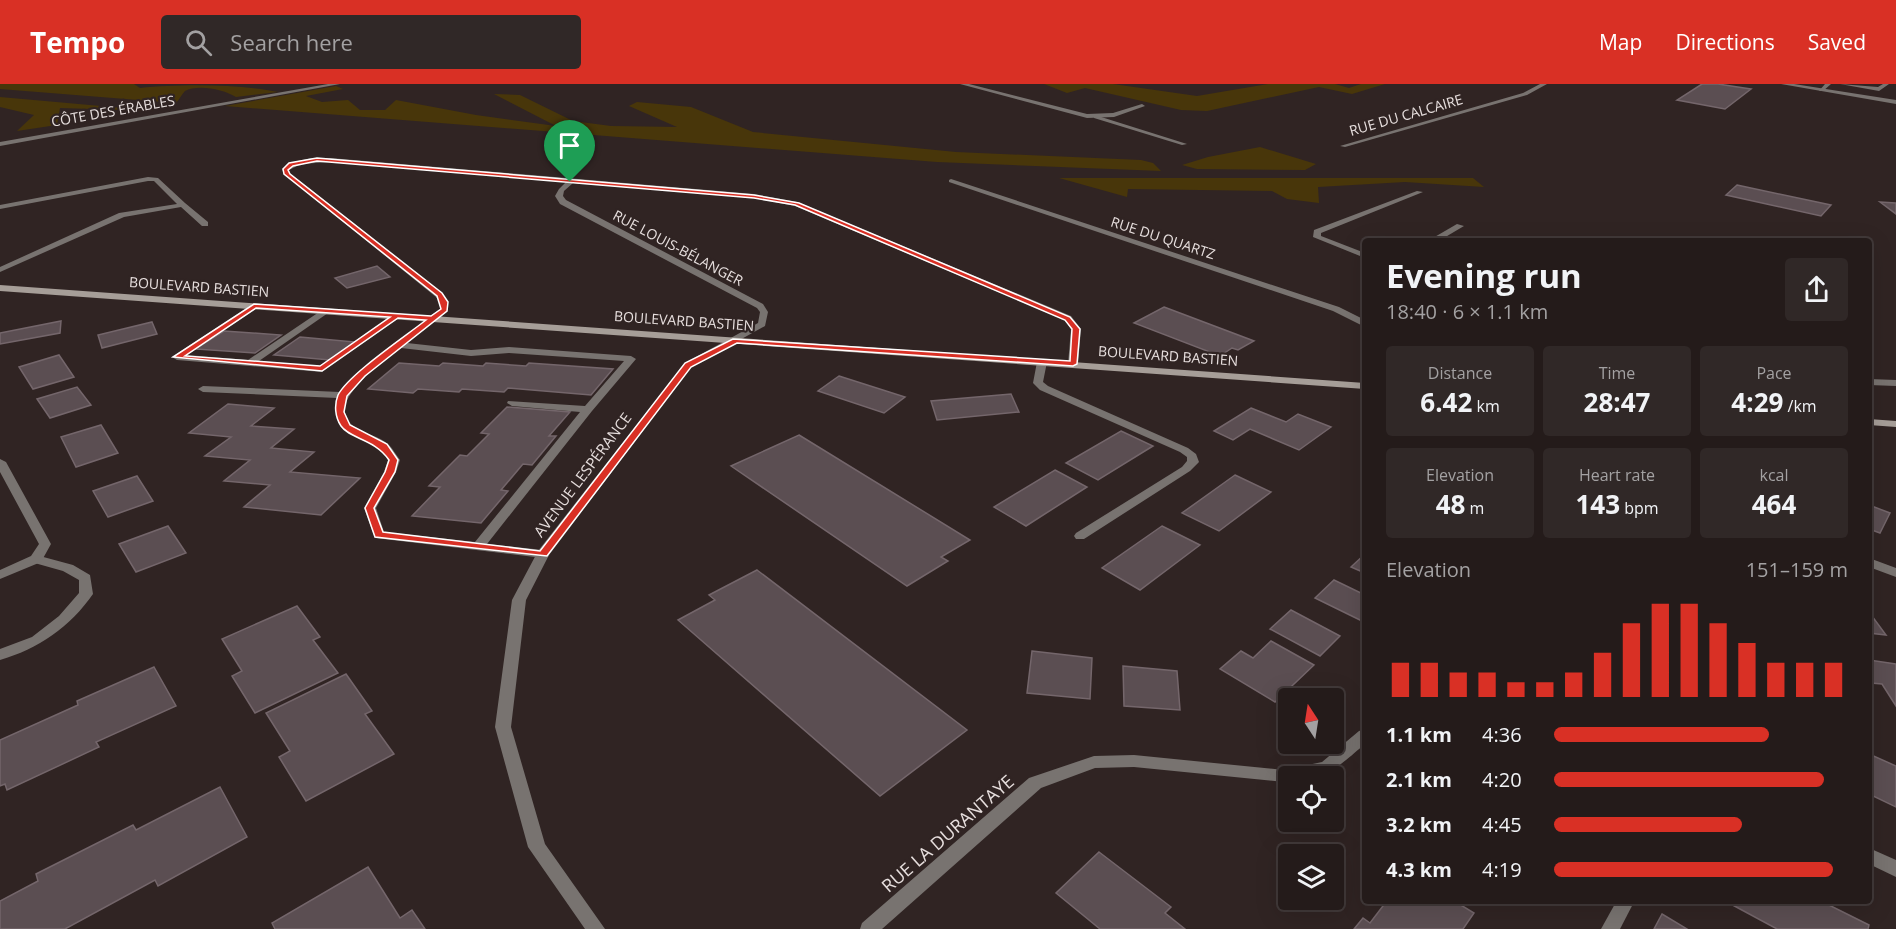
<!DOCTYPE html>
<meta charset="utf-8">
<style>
:root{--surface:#241b1a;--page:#302827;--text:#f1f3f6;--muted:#a3a1a2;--line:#413939;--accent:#d93025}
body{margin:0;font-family:"Open Sans",sans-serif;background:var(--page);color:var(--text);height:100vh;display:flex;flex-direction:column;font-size:22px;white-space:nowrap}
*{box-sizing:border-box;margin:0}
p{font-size:20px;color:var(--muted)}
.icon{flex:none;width:33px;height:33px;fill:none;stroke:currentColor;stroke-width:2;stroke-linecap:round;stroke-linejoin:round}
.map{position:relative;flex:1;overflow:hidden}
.panel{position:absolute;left:1362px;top:154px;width:510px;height:666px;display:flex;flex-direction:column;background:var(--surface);border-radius:6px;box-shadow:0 6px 24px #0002,0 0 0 2px var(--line)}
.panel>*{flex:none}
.needle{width:39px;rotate:348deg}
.fabs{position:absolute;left:1278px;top:604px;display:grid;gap:12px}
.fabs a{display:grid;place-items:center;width:66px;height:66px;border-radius:6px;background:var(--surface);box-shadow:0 6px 24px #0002,0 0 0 2px var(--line);font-size:30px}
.pin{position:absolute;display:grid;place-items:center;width:51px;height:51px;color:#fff;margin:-62px -26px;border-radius:50% 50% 50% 0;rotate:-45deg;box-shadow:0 0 6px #0007}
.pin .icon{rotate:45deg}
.round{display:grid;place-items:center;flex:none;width:63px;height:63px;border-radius:6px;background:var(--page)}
.head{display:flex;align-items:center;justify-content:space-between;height:102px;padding:0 24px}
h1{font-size:33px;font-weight:700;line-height:45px}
.metrics{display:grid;grid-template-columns:repeat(3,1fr);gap:9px;height:102px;padding:6px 24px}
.metrics div{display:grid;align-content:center;border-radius:6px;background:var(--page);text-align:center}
.metrics b{font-size:26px;font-weight:700}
.metrics small{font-size:16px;font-weight:400}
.metrics p{font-size:16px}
.chart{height:168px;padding:12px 24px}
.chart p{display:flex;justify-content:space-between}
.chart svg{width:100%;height:108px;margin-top:6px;stroke:var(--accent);stroke-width:6}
ul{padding:0 24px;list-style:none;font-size:20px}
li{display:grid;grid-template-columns:96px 72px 1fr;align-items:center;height:45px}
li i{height:15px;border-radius:8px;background:var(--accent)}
header{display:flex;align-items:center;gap:36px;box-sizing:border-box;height:84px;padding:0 30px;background:var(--accent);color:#fff}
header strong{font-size:28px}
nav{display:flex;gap:33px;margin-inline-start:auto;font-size:21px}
.search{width:420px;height:54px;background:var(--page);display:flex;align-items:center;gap:15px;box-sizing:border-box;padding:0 21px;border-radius:6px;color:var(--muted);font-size:22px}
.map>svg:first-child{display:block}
.green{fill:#48360a}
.building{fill:#5b4e52;stroke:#74666b;stroke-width:1.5}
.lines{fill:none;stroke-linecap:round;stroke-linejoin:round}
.service{fill:#787370;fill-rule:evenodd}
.minor{fill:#787370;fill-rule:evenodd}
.secondary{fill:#a69e98;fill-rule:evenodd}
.route{fill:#d93025;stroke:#fff;stroke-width:1.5;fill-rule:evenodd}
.labels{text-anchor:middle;stroke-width:4.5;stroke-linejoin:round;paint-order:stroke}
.far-street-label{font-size:14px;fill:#e7dfde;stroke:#302423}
.street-label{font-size:15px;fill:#e7dfde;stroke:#302423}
.near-street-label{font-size:18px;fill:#e7dfde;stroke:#302423}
</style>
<header>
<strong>Tempo</strong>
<div class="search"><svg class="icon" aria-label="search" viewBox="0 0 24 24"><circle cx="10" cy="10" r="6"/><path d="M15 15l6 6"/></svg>Search here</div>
<nav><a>Map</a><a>Directions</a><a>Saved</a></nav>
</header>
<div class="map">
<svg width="1896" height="845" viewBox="0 0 1896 845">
<rect width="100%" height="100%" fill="#302423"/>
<g class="green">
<path d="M 0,0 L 134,0 L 140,4 C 181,0 239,0 278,8 L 236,13 C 224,5 197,0 185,7 C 182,10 179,16 176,19 L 0,5 Z"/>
<polygon points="1044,0 1113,0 1197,12 1268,0 1335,0 1349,4 1361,0 1385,0 1352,10 1319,3 1207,27 1181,26 1085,4 1067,9"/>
<polygon points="336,2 343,5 306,12 322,18 348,16 360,26 385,26 396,16 476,31 556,42 494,10 520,11 573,37 611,42 677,43 629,22 637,18 691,23 753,48 956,68 1141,76 1153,79 1161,87 937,78 225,22"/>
<polygon points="0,13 157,27 60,24 57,41 17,47 34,31 0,23"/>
<polygon points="1260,63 1316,80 1305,86 1197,85 1182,81 1208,73"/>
<polygon points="1059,94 1473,94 1484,103 1405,98 1318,103 1319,119 1287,115 1272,107 1128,105 1127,113"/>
</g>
<g class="building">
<polygon points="1702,0 1718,0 1751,5 1725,25 1677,16"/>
<polygon points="1737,101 1831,121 1821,132 1726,111"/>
<polygon points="1880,118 1896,119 1896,130"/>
<polygon points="377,182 390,193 347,204 335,194"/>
<polygon points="1164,223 1254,257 1238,266 1232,264 1220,272 1134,239"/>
<polygon points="61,237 60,249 0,260 0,249"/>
<polygon points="152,238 157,250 102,264 98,251"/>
<polygon points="224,247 281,251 255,269 195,265"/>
<polygon points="300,253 355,258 330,276 274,271"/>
<polygon points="59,271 74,293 33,305 19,283"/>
<polygon points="399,279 439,282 443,279 483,282 486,279 526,282 529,279 613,285 591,311 508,304 504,308 462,305 459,308 418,305 413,309 368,305"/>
<polygon points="839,292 905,313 884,329 818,307"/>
<polygon points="77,303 91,321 50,334 37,315"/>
<polygon points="1011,310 1019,328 937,336 931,317"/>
<polygon points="228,320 274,324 251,342 294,345 271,364 314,368 290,388 360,394 321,431 244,423 270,401 224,397 250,376 205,372 231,353 189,349"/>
<polygon points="507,323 570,328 549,352 556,352 532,381 523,380 501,406 508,407 481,439 412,432 440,403 429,402 460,371 467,372 489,350 481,349"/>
<polygon points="1251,324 1286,338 1298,330 1331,343 1299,366 1250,345 1233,356 1214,347"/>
<polygon points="101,341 118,369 76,383 61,353"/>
<polygon points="1121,347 1153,362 1098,396 1066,379"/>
<polygon points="799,351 970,456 941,473 948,477 907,502 731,382"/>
<polygon points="1055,386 1087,403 1026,442 994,423"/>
<polygon points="1235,391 1271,408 1219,447 1182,429"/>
<polygon points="137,392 153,417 108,433 93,407"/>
<polygon points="1869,421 1890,429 1880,449 1869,445"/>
<polygon points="168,442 186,469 136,488 119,460"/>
<polygon points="1162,442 1200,461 1140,506 1102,484"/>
<polygon points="1365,470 1365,489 1351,483"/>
<polygon points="757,486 967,646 880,712 678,536 715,516 709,511"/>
<polygon points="1334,496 1365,511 1365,531 1360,536 1315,514"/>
<polygon points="297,522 320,553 313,556 338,589 255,629 232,592 242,587 222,555"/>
<polygon points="1291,526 1340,552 1320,572 1270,545"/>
<polygon points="1869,528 1886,551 1869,549"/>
<polygon points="1271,557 1314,581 1275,618 1220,585 1241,567 1253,574"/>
<polygon points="1032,567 1092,574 1090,615 1027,609"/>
<polygon points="1869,576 1896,580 1896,622 1882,600 1871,599 1869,595"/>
<polygon points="1123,582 1177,587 1180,626 1124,622"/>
<polygon points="154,583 176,622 96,658 99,663 7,706 5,700 0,702 0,656 78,621 77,617"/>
<polygon points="346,590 372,627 365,630 394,670 306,717 279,673 290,667 266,629"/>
<polygon points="1869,670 1896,682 1896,723 1869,710"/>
<polygon points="220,703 247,753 158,802 155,796 65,845 0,845 0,817 38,797 36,790 133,741 136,746"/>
<polygon points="1099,768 1171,823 1165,829 1185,845 1100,845 1056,809"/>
<polygon points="368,783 400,834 412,826 425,845 275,845 272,839"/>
<polygon points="1386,818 1456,818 1474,829 1463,845 1354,845 1363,834 1370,839"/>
<polygon points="1727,818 1823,818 1869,841 1868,845 1777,845"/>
<polygon points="1662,830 1687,845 1654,845"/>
</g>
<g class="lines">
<g class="service">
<polygon points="1825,0 1831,0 1823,7 1819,7"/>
<polygon points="1840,0 1878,3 1883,0 1889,0 1879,7"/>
<polygon points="1094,32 1098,32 1187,60 1182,61 1094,34"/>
<polygon points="148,93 158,94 185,119 208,138 208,142 202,142 181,123 124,133 0,188 0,183 119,129 177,120 154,97 148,97 0,125 0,121"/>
<polygon points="1417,107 1423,108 1321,149 1321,152 1365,169 1365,174 1313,153 1314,146"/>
<polygon points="1457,140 1464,142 1437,158 1426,158"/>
<polygon points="254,219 258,222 257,224 187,271 248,276 325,224 329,227 328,229 259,277 320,282 394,230 397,229 402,232 322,288 177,276 172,273"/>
<path d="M 433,231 L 438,234 L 436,236 L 407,259 L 471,266 L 509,263 L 631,272 L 636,275 L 592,327 L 487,460 L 543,466 L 548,467 L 549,470 L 548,473 L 543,474 L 375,454 L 364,424 L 384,388 L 388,376 C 386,372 383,367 380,364 C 357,346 330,354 337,314 L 203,308 L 198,305 L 203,302 L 340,308 L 358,288 ZM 401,264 L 471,272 L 509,269 L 624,277 L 585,322 L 508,317 L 507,319 L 512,322 L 580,328 L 475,458 L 384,448 L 376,424 L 396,388 L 400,376 C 396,371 393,365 389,361 C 379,351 362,350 352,341 C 324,317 385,277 401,264 Z"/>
<polygon points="1042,275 1047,278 1043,298 1048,302 1188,364 1196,370 1199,378 1190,387 1084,455 1076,455 1074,452 1076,449 1182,383 1187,377 1187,373 1180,368 1040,306 1033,299 1037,278"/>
<polygon points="1869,295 1896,296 1896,302 1869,301"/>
<path d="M 36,471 L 73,481 L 90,491 L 93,510 C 70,543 38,565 0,576 L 0,565 L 32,553 L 59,532 L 79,509 L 79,496 L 63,487 L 31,478 L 30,475 Z"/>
<polygon points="1869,764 1896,776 1896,793 1869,780"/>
<polygon points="1616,818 1634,818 1620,845 1601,845"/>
</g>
<g class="minor">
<polygon points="328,0 340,0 0,62 0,58"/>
<polygon points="960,0 969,0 1087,30 1113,29 1142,20 1145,22 1114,33 1087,34"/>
<polygon points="1540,0 1547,0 1527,11 1345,63 1340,62 1523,9"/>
<polygon points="1781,0 1794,0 1896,16 1896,20"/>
<polygon points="312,74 330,74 754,110 797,118 1071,232 1081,245 1078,280 1076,282 1070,282 1068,280 1071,245 1065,236 795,122 754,114 573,99 564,107 563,112 566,116 763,220 768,228 765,242 691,283 549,471 526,516 511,643 545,760 605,845 585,845 528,763 495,643 512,516 538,467 685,279 758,239 760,228 757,224 560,120 555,112 559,105 566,98 330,78 301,80 289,86 290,89 442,209 448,218 448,226 436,236 430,236 430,232 440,225 440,218 436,213 284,90 282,85 293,78"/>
<polygon points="951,95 1339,223 1365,236 1365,243 1333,227 949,98 949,96"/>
<polygon points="0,375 6,378 51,460 41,478 0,495 0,486 31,472 39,460 0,388"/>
<polygon points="1869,474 1896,484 1896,493 1869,483"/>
<path d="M 1365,645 L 1365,660 C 1334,686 1331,693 1288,693 L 1288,698 L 1284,698 L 1134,683 L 1095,684 L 1041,704 L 882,845 L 860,845 L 862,839 L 1029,694 L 1094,672 L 1134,671 L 1284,686 L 1322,678 L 1359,647 Z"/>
</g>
<g class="secondary">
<polygon points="0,201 1365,299 1365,305 0,207"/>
<polygon points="1869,335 1896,337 1896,343 1869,341"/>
</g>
</g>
<path class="route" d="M 317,74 L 754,111 L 799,119 L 1070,233 L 1080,245 L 1077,280 L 1073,282 L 737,259 L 691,283 L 547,472 L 375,453 L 365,424 L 385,388 L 389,376 C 375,355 350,355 341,342 C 335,333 334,321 338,311 C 349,290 406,252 426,236 L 398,234 L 322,287 L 173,273 L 254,220 L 431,232 L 441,225 L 437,212 L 284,90 L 283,85 L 289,79 ZM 317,77 L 754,114 L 795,121 L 1065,236 L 1072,245 L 1070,277 L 733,255 L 685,279 L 540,467 L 383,448 L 374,424 L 395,388 L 398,376 L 387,360 L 350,341 L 344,328 L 347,312 L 365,292 L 447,227 L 448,218 L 442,209 L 290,90 L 288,86 L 293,82 ZM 256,224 L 390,233 L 320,282 L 185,272 Z"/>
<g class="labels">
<g class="far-street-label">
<text transform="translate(113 27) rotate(-10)" y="5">CÔTE DES ÉRABLES</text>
<text transform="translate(1406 31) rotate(-16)" y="5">RUE DU CALCAIRE</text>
<text transform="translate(1163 154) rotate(18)" y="5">RUE DU QUARTZ</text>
<text transform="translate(678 164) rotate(28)" y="5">RUE LOUIS-BÉLANGER</text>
<text transform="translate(199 203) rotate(4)" y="5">BOULEVARD BASTIEN</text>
<text transform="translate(684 237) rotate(4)" y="5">BOULEVARD BASTIEN</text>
<text transform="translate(1168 272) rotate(4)" y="5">BOULEVARD BASTIEN</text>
</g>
<g class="street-label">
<text transform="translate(583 391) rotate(-53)" y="5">AVENUE LESPÉRANCE</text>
</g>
<g class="near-street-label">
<text transform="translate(948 750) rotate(-41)" y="6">RUE LA DURANTAYE</text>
</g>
</g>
</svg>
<div class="fabs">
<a><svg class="needle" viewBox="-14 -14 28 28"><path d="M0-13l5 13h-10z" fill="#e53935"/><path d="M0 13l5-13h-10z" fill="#a3a1a2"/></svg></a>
<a><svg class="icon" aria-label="locate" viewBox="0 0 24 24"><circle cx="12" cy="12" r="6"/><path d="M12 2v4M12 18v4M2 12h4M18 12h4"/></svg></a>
<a><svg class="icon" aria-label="layers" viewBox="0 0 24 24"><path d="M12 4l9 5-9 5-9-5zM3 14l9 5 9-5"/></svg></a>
</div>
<div class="pin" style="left:570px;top:98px;background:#1e9e55"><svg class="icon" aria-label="arrive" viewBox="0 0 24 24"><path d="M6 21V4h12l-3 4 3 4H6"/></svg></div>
<section class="panel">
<div class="head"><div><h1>Evening run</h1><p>18:40 · 6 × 1.1 km</p></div><a class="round"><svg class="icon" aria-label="share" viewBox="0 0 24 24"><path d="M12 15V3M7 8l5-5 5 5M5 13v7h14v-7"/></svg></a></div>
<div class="metrics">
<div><p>Distance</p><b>6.42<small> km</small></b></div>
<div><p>Time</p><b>28:47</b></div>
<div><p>Pace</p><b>4:29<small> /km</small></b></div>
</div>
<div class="metrics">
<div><p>Elevation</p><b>48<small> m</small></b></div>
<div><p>Heart rate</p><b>143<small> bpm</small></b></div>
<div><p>kcal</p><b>464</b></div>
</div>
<div class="chart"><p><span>Elevation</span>151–159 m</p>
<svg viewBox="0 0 160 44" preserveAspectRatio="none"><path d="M5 44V30M15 44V30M25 44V34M35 44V34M45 44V38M55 44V38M65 44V34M75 44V26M85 44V14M95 44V6M105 44V6M115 44V14M125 44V22M135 44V30M145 44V30M155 44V30"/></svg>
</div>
<ul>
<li><b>1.1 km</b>4:36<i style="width:73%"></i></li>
<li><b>2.1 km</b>4:20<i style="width:92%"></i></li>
<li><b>3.2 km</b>4:45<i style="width:64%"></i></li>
<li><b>4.3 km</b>4:19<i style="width:95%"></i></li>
</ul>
</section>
</div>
